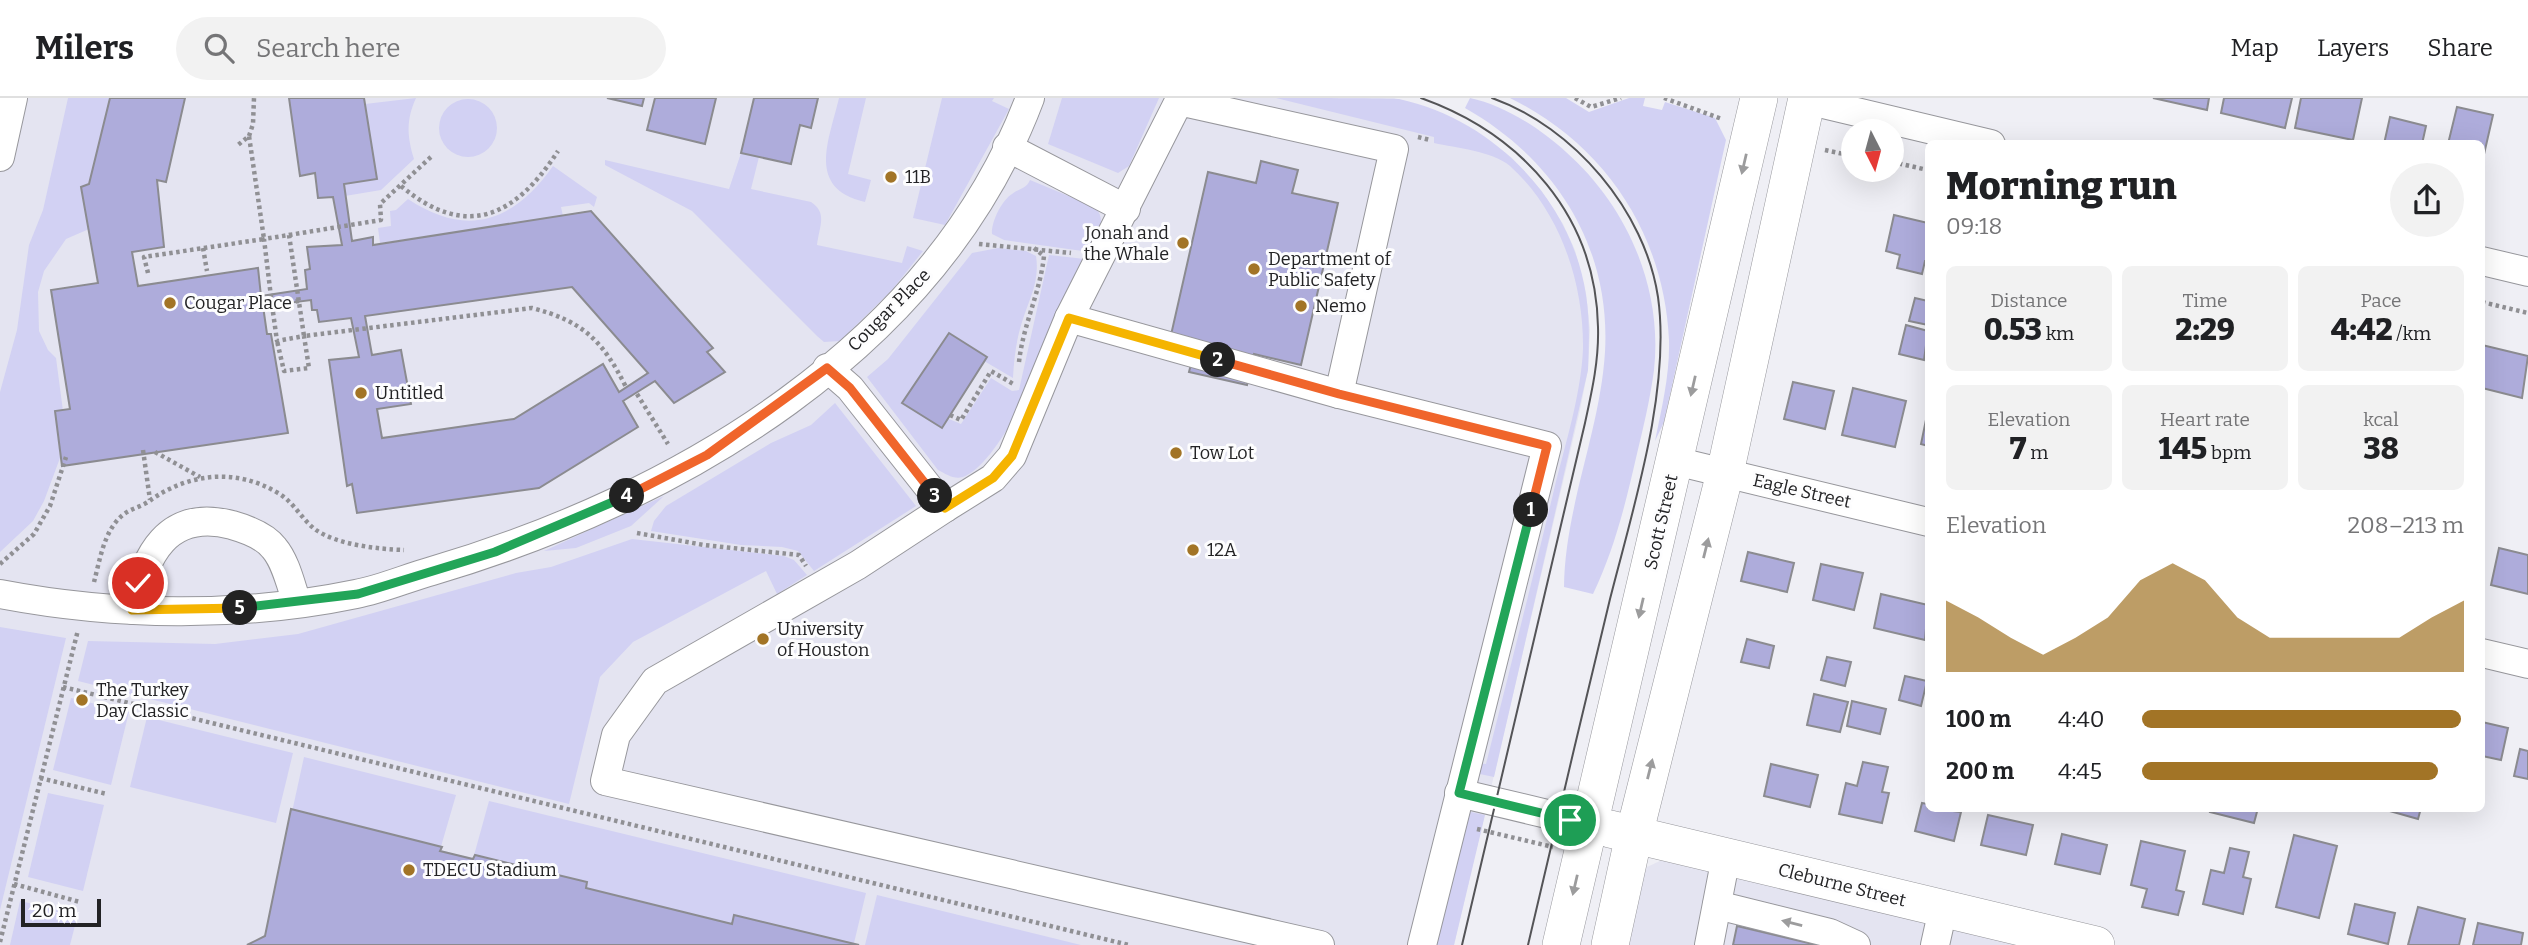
<!DOCTYPE html>
<meta charset="utf-8">
<style>
:root{--surface:#fff;--page:#f2f2f2;--text:#202124;--muted:#757577;--line:#e0e0e0;--accent:#a27426}
body{margin:0;font-family:Bitter,serif;background:var(--page);color:var(--text);height:100vh;display:flex;flex-direction:column;font-size:26px;white-space:nowrap}
*{box-sizing:border-box;margin:0}
p{font-size:23px;color:var(--muted)}
.icon{flex:none;width:38px;height:38px;fill:none;stroke:currentColor;stroke-width:2;stroke-linecap:round;stroke-linejoin:round}
.map{position:relative;flex:1;overflow:hidden}
.drawer{position:absolute;left:1925px;top:42px;width:560px;height:672px;display:flex;flex-direction:column;background:var(--surface);border-radius:10px;box-shadow:0 7px 28px #0002}
.drawer>*{flex:none}
.needle{width:46px;rotate:174deg}
.tools{position:absolute;left:1841px;top:21px;display:grid;gap:14px}
.tools a{display:grid;place-items:center;width:63px;height:63px;border-radius:50%;background:var(--surface);box-shadow:0 7px 28px #0002;font-size:35px}
.scale{position:absolute;left:21px;bottom:18px;width:80px;box-sizing:border-box;padding-left:7px;border:4px solid #232325;border-top:0;font-size:19px;line-height:24px;white-space:nowrap;color:#232325;-webkit-text-stroke:5px #fdfdfe;paint-order:stroke}
.pin{position:absolute;display:grid;place-items:center;width:60px;height:60px;color:#fff;margin:-30px;border:4px solid #fff;border-radius:50%;box-shadow:0 2px 7px #0007}
.km{position:absolute;width:35px;height:35px;margin:-18px;border-radius:50%;background:#222;color:#fff;font-size:19px;line-height:35px;text-align:center}
.round{display:grid;place-items:center;flex:none;width:74px;height:74px;border-radius:37px;background:var(--page)}
.headline{display:flex;align-items:center;justify-content:space-between;height:119px;padding:0 21px}
h1{font-size:38px;font-weight:800;line-height:52px}
.figures{display:grid;grid-template-columns:repeat(3,1fr);gap:10px;height:119px;padding:7px 21px}
.figures div{display:grid;align-content:center;border-radius:10px;background:var(--page);text-align:center}
.figures b{font-size:30px;font-weight:800}
.figures small{font-size:19px;font-weight:400}
.figures p{font-size:19px}
.chart{height:196px;padding:14px 21px}
.chart p{display:flex;justify-content:space-between}
.chart svg{width:100%;height:126px;margin-top:7px;fill:var(--accent);opacity:.7}
ul{padding:0 21px;list-style:none;font-size:23px}
li{display:grid;grid-template-columns:112px 84px 1fr;align-items:center;height:52px}
li i{height:18px;border-radius:9px;background:var(--accent)}
header{display:flex;align-items:center;gap:42px;box-sizing:border-box;height:98px;padding:0 35px;background:var(--surface);border-bottom:2px solid var(--line)}
header strong{font-size:33px}
nav{display:flex;gap:38px;margin-inline-start:auto;font-size:24px}
.search{width:490px;height:63px;background:var(--page);display:flex;align-items:center;gap:18px;box-sizing:border-box;padding:0 24px;border-radius:38px;color:var(--muted);font-size:26px}
.map>svg:first-child{display:block}
.built{fill:#e4e4f1}
.green{fill:#d2d1f3}
.building{fill:#aeacdb;stroke:#8b8b90;stroke-width:2;fill-rule:evenodd}
.lines{fill:none;stroke-linecap:round;stroke-linejoin:round}
.minor-casing{stroke:#97979c;stroke-width:30}
.major-casing{stroke:#97979c;stroke-width:38}
.path{stroke:#909094;stroke-width:4.5;stroke-dasharray:3.5 3.5;stroke-linecap:butt}
.minor{stroke:#fff;stroke-width:28}
.major{stroke:#fff;stroke-width:37}
.tram{stroke:#545457;stroke-width:2}
.oneway{fill:#9c9c9d}
.split-1-casing{stroke:#fff;stroke-width:14}
.split-2-casing{stroke:#fff;stroke-width:14}
.split-3-casing{stroke:#fff;stroke-width:14}
.split-4-casing{stroke:#fff;stroke-width:14}
.split-5-casing{stroke:#fff;stroke-width:14}
.split-6-casing{stroke:#fff;stroke-width:14}
.split-1{stroke:#22a559;stroke-width:9}
.split-2{stroke:#f0652b;stroke-width:9}
.split-3{stroke:#f5b400;stroke-width:9}
.split-4{stroke:#f0652b;stroke-width:9}
.split-5{stroke:#22a559;stroke-width:9}
.split-6{stroke:#f5b400;stroke-width:9}
.poi-dot{fill:#a27426;stroke:#fdfdfe;stroke-width:2.5}
.labels{text-anchor:middle;stroke-width:6;stroke-linejoin:round;paint-order:stroke}
.poi-label{font-size:18px;fill:#232325;stroke:#fdfdfe;text-anchor:start}
.street-label{font-size:18px;fill:#232325;stroke:#fdfdfe}
</style>
<header>
<strong>Milers</strong>
<div class="search"><svg class="icon" aria-label="search" viewBox="0 0 24 24"><circle cx="10" cy="10" r="6"/><path d="M15 15l6 6"/></svg>Search here</div>
<nav><a>Map</a><a>Layers</a><a>Share</a></nav>
</header>
<div class="map">
<svg width="2528" height="847" viewBox="0 0 2528 847">
<rect width="100%" height="100%" fill="#efeff5"/>
<g class="built">
<polygon points="0,0 1394,0 1453,20 1511,59 1541,92 1563,126 1575,152 1586,195 1590,232 1588,272 1580,312 1454,847 0,847"/>
<polygon points="1662,762 2020,847 1625,847 1640,785 1647,769"/>
</g>
<g class="green">
<polygon points="68,0 110,0 89,131 66,141 44,173 38,194 39,233 48,252 56,260 63,313 55,314 60,360 44,403 33,423 0,454 0,294 17,232 29,147 43,112"/>
<path d="M 416,0 C 406,22 407,38 414,61 L 381,92 L 345,98 L 344,86 L 377,81 L 365,6 Z"/>
<path d="M 839,0 L 866,0 L 848,76 L 871,82 L 865,104 C 806,90 829,43 839,0 Z"/>
<polygon points="942,0 994,0 992,3 1009,11 945,127 913,120"/>
<polygon points="1062,0 1159,0 1129,68 1118,75 1048,46"/>
<path d="M 1276,0 C 1310,0 1368,0 1399,1 C 1493,21 1572,102 1586,197 C 1590,222 1589,247 1588,272 L 1494,679 L 1475,675 L 1477,665 L 1486,666 C 1509,575 1532,483 1554,392 C 1565,347 1581,297 1583,251 C 1584,185 1560,113 1510,68 C 1492,53 1456,50 1434,45 L 1434,39 Z"/>
<path d="M 1470,0 C 1504,7 1541,31 1566,54 C 1627,108 1663,190 1654,272 C 1650,302 1643,331 1636,360 C 1625,408 1614,452 1593,496 L 1564,489 C 1565,408 1600,334 1605,254 C 1611,148 1555,61 1465,10 Z"/>
<path d="M 1510,0 L 1566,0 L 1589,14 L 1629,0 L 1645,0 L 1643,8 L 1662,12 L 1665,4 L 1715,20 L 1726,42 L 1664,324 L 1655,343 C 1662,309 1670,276 1669,242 C 1664,136 1605,47 1510,0 Z"/>
<circle cx="468" cy="30" r="29"/>
<path d="M 741,55 L 759,59 L 751,91 L 811,104 C 828,115 819,129 817,147 L 902,165 L 907,148 L 923,153 L 892,192 L 840,243 L 824,244 L 817,238 L 692,113 L 605,67 L 605,62 L 729,91 Z"/>
<path d="M 553,68 L 597,99 L 594,109 L 589,105 L 561,109 L 563,118 L 380,145 L 378,130 L 391,128 L 390,113 L 396,112 L 408,101 C 468,141 514,123 553,68 Z"/>
<path d="M 1030,82 L 1095,109 C 1108,123 1097,138 1090,154 L 1004,142 L 992,136 C 991,124 1002,102 1012,96 C 1020,90 1026,91 1030,82 Z"/>
<path d="M 998,150 L 1026,153 L 1036,158 C 1040,184 1029,201 1022,224 C 1016,243 1014,261 1013,280 L 945,240 L 908,304 L 961,326 L 991,280 L 1012,293 L 1019,292 L 1049,157 L 1085,161 C 1065,208 1009,362 963,379 C 954,382 946,376 938,372 L 867,279 L 888,261 L 972,155 Z"/>
<polygon points="835,305 916,408 814,473 798,453 782,449 741,447 651,433 654,423 666,408 771,345 811,327"/>
<polygon points="664,398 631,428 576,450 544,453"/>
<polygon points="632,441 784,458 794,462 807,477 777,496 766,473 633,544 600,579 569,706 78,583 88,543 215,546 298,536 516,475 551,469"/>
<polygon points="0,529 66,540 0,812"/>
<polygon points="71,600 129,614 111,687 53,672"/>
<polygon points="147,619 293,655 276,725 130,689"/>
<polygon points="304,659 456,697 440,752 473,761 489,703 866,795 854,845 859,847 247,847 265,838"/>
<polygon points="48,695 104,707 83,793 28,779"/>
<polygon points="1466,713 1485,717 1454,847 1432,847"/>
<polygon points="877,797 1081,847 865,847"/>
<polygon points="20,803 78,816 70,847 10,847"/>
</g>
<g class="building">
<path d="M 110,0 L 185,0 L 166,84 L 157,82 L 164,149 L 132,154 L 138,188 L 258,170 L 261,198 L 307,191 L 305,172 L 310,171 L 307,149 L 342,147 L 333,99 L 318,100 L 315,75 L 300,78 L 289,0 L 364,0 L 377,81 L 344,86 L 352,143 L 373,139 L 373,147 L 591,113 L 713,250 L 707,254 L 725,274 L 674,305 L 655,283 L 623,303 L 638,329 L 539,390 L 357,415 L 352,386 L 347,388 L 329,262 L 359,259 L 351,220 L 319,224 L 317,212 L 312,212 L 311,202 L 263,208 L 267,236 L 271,236 L 288,335 L 62,368 L 55,313 L 70,311 L 51,192 L 98,185 L 81,89 L 89,86 ZM 572,189 L 648,275 L 619,294 L 603,266 L 514,321 L 382,340 L 377,311 L 411,306 L 401,252 L 372,257 L 365,218 Z"/>
<polygon points="607,0 644,0 642,8"/>
<polygon points="655,0 716,0 705,46 647,32"/>
<polygon points="754,0 818,0 811,30 800,27 791,66 741,55"/>
<polygon points="2153,0 2209,0 2207,12"/>
<polygon points="2224,0 2292,0 2285,30 2221,15"/>
<polygon points="2301,0 2362,0 2353,42 2295,30"/>
<polygon points="2457,9 2493,17 2482,65 2482,46 2448,46"/>
<polygon points="2390,19 2426,28 2422,46 2384,46"/>
<polygon points="1261,63 1298,72 1292,95 1338,105 1301,267 1254,256 1247,287 1189,274 1197,243 1171,237 1208,74 1256,85"/>
<polygon points="1894,117 1928,125 1928,163 1925,163 1922,176 1897,170 1900,157 1886,153"/>
<polygon points="1915,200 1928,203 1928,227 1909,223"/>
<polygon points="1906,227 1928,233 1924,262 1899,256"/>
<polygon points="949,235 987,259 942,330 902,305"/>
<polygon points="2482,247 2528,258 2522,300 2482,290"/>
<polygon points="1793,284 1834,293 1825,331 1784,321"/>
<polygon points="1853,290 1906,303 1895,349 1842,337"/>
<polygon points="1928,312 1928,348 1921,346"/>
<polygon points="2499,450 2528,457 2528,496 2491,487"/>
<polygon points="1748,454 1794,465 1787,494 1741,483"/>
<polygon points="1821,466 1863,475 1854,512 1813,502"/>
<polygon points="1881,496 1928,507 1925,542 1874,530"/>
<polygon points="1747,541 1774,548 1769,570 1741,564"/>
<polygon points="1827,559 1851,564 1845,588 1821,582"/>
<polygon points="1905,578 1927,583 1921,608 1899,602"/>
<polygon points="1814,596 1848,604 1840,634 1807,627"/>
<polygon points="1852,603 1886,611 1880,636 1847,628"/>
<polygon points="2482,624 2508,630 2501,662 2482,658"/>
<polygon points="2520,651 2528,653 2528,681 2514,678"/>
<polygon points="1863,664 1888,669 1882,694 1889,695 1882,725 1839,716 1846,685 1857,688"/>
<polygon points="1771,666 1818,677 1810,709 1764,698"/>
<polygon points="1922,705 1928,706 1928,710 1961,714 1954,743 1915,733"/>
<polygon points="2211,710 2258,710 2254,725 2210,714"/>
<polygon points="2379,710 2421,710 2418,721"/>
<polygon points="291,711 442,749 440,753 473,761 475,757 587,784 586,790 732,826 734,817 859,847 247,847 265,838"/>
<polygon points="1988,717 2033,727 2026,757 1981,747"/>
<polygon points="2062,736 2107,747 2100,776 2055,766"/>
<polygon points="2294,737 2337,748 2319,820 2276,809"/>
<polygon points="2141,743 2185,753 2176,792 2184,794 2178,817 2142,809 2147,791 2131,787"/>
<polygon points="2230,750 2249,754 2243,779 2251,781 2243,816 2203,806 2211,772 2224,775"/>
<polygon points="2355,806 2395,815 2388,846 2348,836"/>
<polygon points="2418,809 2465,821 2459,847 2408,847"/>
<polygon points="2478,825 2523,835 2521,847 2473,847"/>
<polygon points="1737,828 1817,847 1733,847"/>
</g>
<g class="lines">
<g class="minor-casing">
<g id="minor">
<polyline points="1806,2 1991,46"/>
<polyline points="1007,49 1126,111"/>
<polyline points="0,59 13,0"/>
<polyline points="2482,163 2528,174"/>
<polyline points="1069,220 1339,296 1547,348 1422,847"/>
<polyline points="827,270 850,290 945,410 858,467 655,583 616,637 605,683 1320,847"/>
<polyline points="1675,363 1928,424"/>
<polyline points="945,410 993,380 1012,358 1069,220 1179,3 1394,51 1339,296"/>
<path d="M 0,496 C 115,518 240,520 356,496 C 382,491 407,480 432,473 C 677,401 936,250 1030,0"/>
<path d="M 133,512 C 144,458 167,410 232,427 C 246,431 265,438 274,450 C 286,464 291,488 297,505"/>
<polyline points="2482,555 2528,566"/>
<polyline points="1459,695 1589,726"/>
<polyline points="1717,807 1830,835 1856,847"/>
<polyline points="1709,847 1726,759"/>
<polyline points="1935,847 1943,811"/>
</g>
</g>
<g class="major-casing">
<g id="major">
<polyline points="1610,731 2096,847"/>
<polyline points="1561,847 1759,0"/>
<polyline points="1610,847 1634,737 1725,375 1807,0"/>
</g>
</g>
<g class="path">
<polyline points="1575,0 1591,9 1621,0"/>
<polyline points="1664,0 1722,21"/>
<polyline points="249,38 253,26 254,0"/>
<polyline points="1418,39 1430,42"/>
<polyline points="1825,52 1853,58"/>
<polyline points="1892,64 1928,72"/>
<path d="M 401,88 C 467,143 516,118 558,53"/>
<polyline points="289,137 381,122 380,106 432,58"/>
<polyline points="979,146 1071,155"/>
<polyline points="203,150 207,173"/>
<polyline points="148,175 144,159 264,141 249,38 238,47"/>
<path d="M 299,203 L 272,207 L 264,141 L 289,137 L 304,238 L 532,210 C 583,223 603,243 626,289"/>
<polyline points="2482,204 2528,215"/>
<polyline points="272,207 277,243 304,238 309,270 284,273 277,243"/>
<path d="M 1019,264 C 1023,227 1040,195 1044,158 L 1034,150"/>
<polyline points="637,296 668,346"/>
<polyline points="950,317 961,322 991,273 1015,287"/>
<polyline points="143,352 150,402"/>
<polyline points="155,354 200,379"/>
<polyline points="637,435 704,447 799,457 806,468"/>
<polyline points="0,466 34,436 50,408 66,359"/>
<path d="M 94,484 C 100,462 104,431 124,416 C 132,410 144,408 152,401 C 191,375 236,370 278,395 C 294,404 302,422 316,432 C 338,447 378,451 404,452"/>
<polyline points="63,589 1129,847"/>
<polyline points="40,680 107,696"/>
<polyline points="1477,731 1553,749"/>
<polyline points="14,786 80,804"/>
<polyline points="0,844 78,532"/>
</g>
<use href="#minor" class="minor"/>
<use href="#major" class="major"/>
<g class="tram">
<path d="M 1421,0 C 1522,36 1596,118 1598,229 C 1599,262 1592,293 1585,325 L 1462,847"/>
<path d="M 1492,0 C 1574,29 1645,113 1658,199 C 1671,292 1633,410 1610,501 C 1582,616 1555,732 1528,847"/>
</g>
</g>
<defs><path id="oneway-solid" d="M-6-.8H1V-3.2L6.5 0L1 3.2V.8H-6Z" transform="scale(1.75)"/></defs>
<g class="oneway">
<use href="#oneway-solid" transform="translate(1744 66) rotate(103)"/>
<use href="#oneway-solid" transform="translate(1693 288) rotate(103)"/>
<use href="#oneway-solid" transform="translate(1706 450) rotate(-76)"/>
<use href="#oneway-solid" transform="translate(1641 510) rotate(103)"/>
<use href="#oneway-solid" transform="translate(1650 671) rotate(-76)"/>
<use href="#oneway-solid" transform="translate(1575 787) rotate(103)"/>
<use href="#oneway-solid" transform="translate(1792 825) rotate(-166)"/>
</g>
<g class="lines">
<g class="split-1-casing">
<polyline id="split-1" points="1531,412 1459,695 1570,722"/>
</g>
<g class="split-2-casing">
<polyline id="split-2" points="1218,262 1339,296 1547,348 1531,412"/>
</g>
<g class="split-3-casing">
<polyline id="split-3" points="935,398 945,410 993,380 1012,358 1069,220 1218,262"/>
</g>
<g class="split-4-casing">
<polyline id="split-4" points="627,398 707,357 827,270 850,290 935,398"/>
</g>
<g class="split-5-casing">
<polyline id="split-5" points="240,510 358,496 495,454 627,398"/>
</g>
<g class="split-6-casing">
<polyline id="split-6" points="138,485 132,512 240,510"/>
</g>
<use href="#split-1" class="split-1"/>
<use href="#split-2" class="split-2"/>
<use href="#split-3" class="split-3"/>
<use href="#split-4" class="split-4"/>
<use href="#split-5" class="split-5"/>
<use href="#split-6" class="split-6"/>
</g>
<g class="poi-dot">
<circle cx="891" cy="79" r="7"/>
<circle cx="1183" cy="145" r="7"/>
<circle cx="1254" cy="171" r="7"/>
<circle cx="170" cy="205" r="7"/>
<circle cx="1301" cy="208" r="7"/>
<circle cx="361" cy="295" r="7"/>
<circle cx="1176" cy="355" r="7"/>
<circle cx="1193" cy="452" r="7"/>
<circle cx="763" cy="541" r="7"/>
<circle cx="82" cy="602" r="7"/>
<circle cx="409" cy="772" r="7"/>
</g>
<g class="labels">
<g class="poi-label">
<text x="905" y="85">11B</text>
<text x="1169" y="141" text-anchor="end">Jonah and<tspan x="1169" dy="21">the Whale</tspan></text>
<text x="1268" y="167">Department of<tspan x="1268" dy="21">Public Safety</tspan></text>
<text x="184" y="211">Cougar Place</text>
<text x="1315" y="214">Nemo</text>
<text x="375" y="301">Untitled</text>
<text x="1190" y="361">Tow Lot</text>
<text x="1207" y="458">12A</text>
<text x="777" y="537">University<tspan x="777" dy="21">of Houston</tspan></text>
<text x="96" y="598">The Turkey<tspan x="96" dy="21">Day Classic</tspan></text>
<text x="423" y="778">TDECU Stadium</text>
</g>
<g class="street-label">
<text transform="translate(889 212) rotate(-45)" y="6">Cougar Place</text>
<text transform="translate(1802 393) rotate(13)" y="6">Eagle Street</text>
<text transform="translate(1661 424) rotate(-77)" y="6">Scott Street</text>
<text transform="translate(1842 787) rotate(14)" y="6">Cleburne Street</text>
</g>
</g>
</svg>
<div class="tools">
<a><svg class="needle" viewBox="-14 -14 28 28"><path d="M0-13l5 13h-10z" fill="#e53935"/><path d="M0 13l5-13h-10z" fill="#757577"/></svg></a>
</div>
<div class="scale">20 m</div>
<div class="pin" style="left:1570px;top:722px;background:#1e9e55"><svg class="icon" aria-label="arrive" viewBox="0 0 24 24"><path d="M6 21V4h12l-3 4 3 4H6"/></svg></div>
<div class="pin" style="left:138px;top:485px;background:#d93025"><svg class="icon" aria-label="check" viewBox="0 0 24 24"><path d="M5 12l5 5 9-10"/></svg></div>
<b class="km" style="left:1531px;top:412px">1</b>
<b class="km" style="left:1218px;top:262px">2</b>
<b class="km" style="left:935px;top:398px">3</b>
<b class="km" style="left:627px;top:398px">4</b>
<b class="km" style="left:240px;top:510px">5</b>
<section class="drawer">
<div class="headline"><div><h1>Morning run</h1><p>09:18</p></div><a class="round"><svg class="icon" aria-label="share" viewBox="0 0 24 24"><path d="M12 15V3M7 8l5-5 5 5M5 13v7h14v-7"/></svg></a></div>
<div class="figures">
<div><p>Distance</p><b>0.53<small> km</small></b></div>
<div><p>Time</p><b>2:29</b></div>
<div><p>Pace</p><b>4:42<small> /km</small></b></div>
</div>
<div class="figures">
<div><p>Elevation</p><b>7<small> m</small></b></div>
<div><p>Heart rate</p><b>145<small> bpm</small></b></div>
<div><p>kcal</p><b>38</b></div>
</div>
<div class="chart"><p><span>Elevation</span>208–213 m</p>
<svg viewBox="0 0 160 44" preserveAspectRatio="none"><path d="M0 44V19L10 25L20 32L30 38L40 32L50 25L60 12L70 6L80 12L90 25L100 32L110 32L120 32L130 32L140 32L150 25L160 19V44z"/></svg>
</div>
<ul>
<li><b>100 m</b>4:40<i style="width:99%"></i></li>
<li><b>200 m</b>4:45<i style="width:92%"></i></li>
</ul>
</section>
</div>
